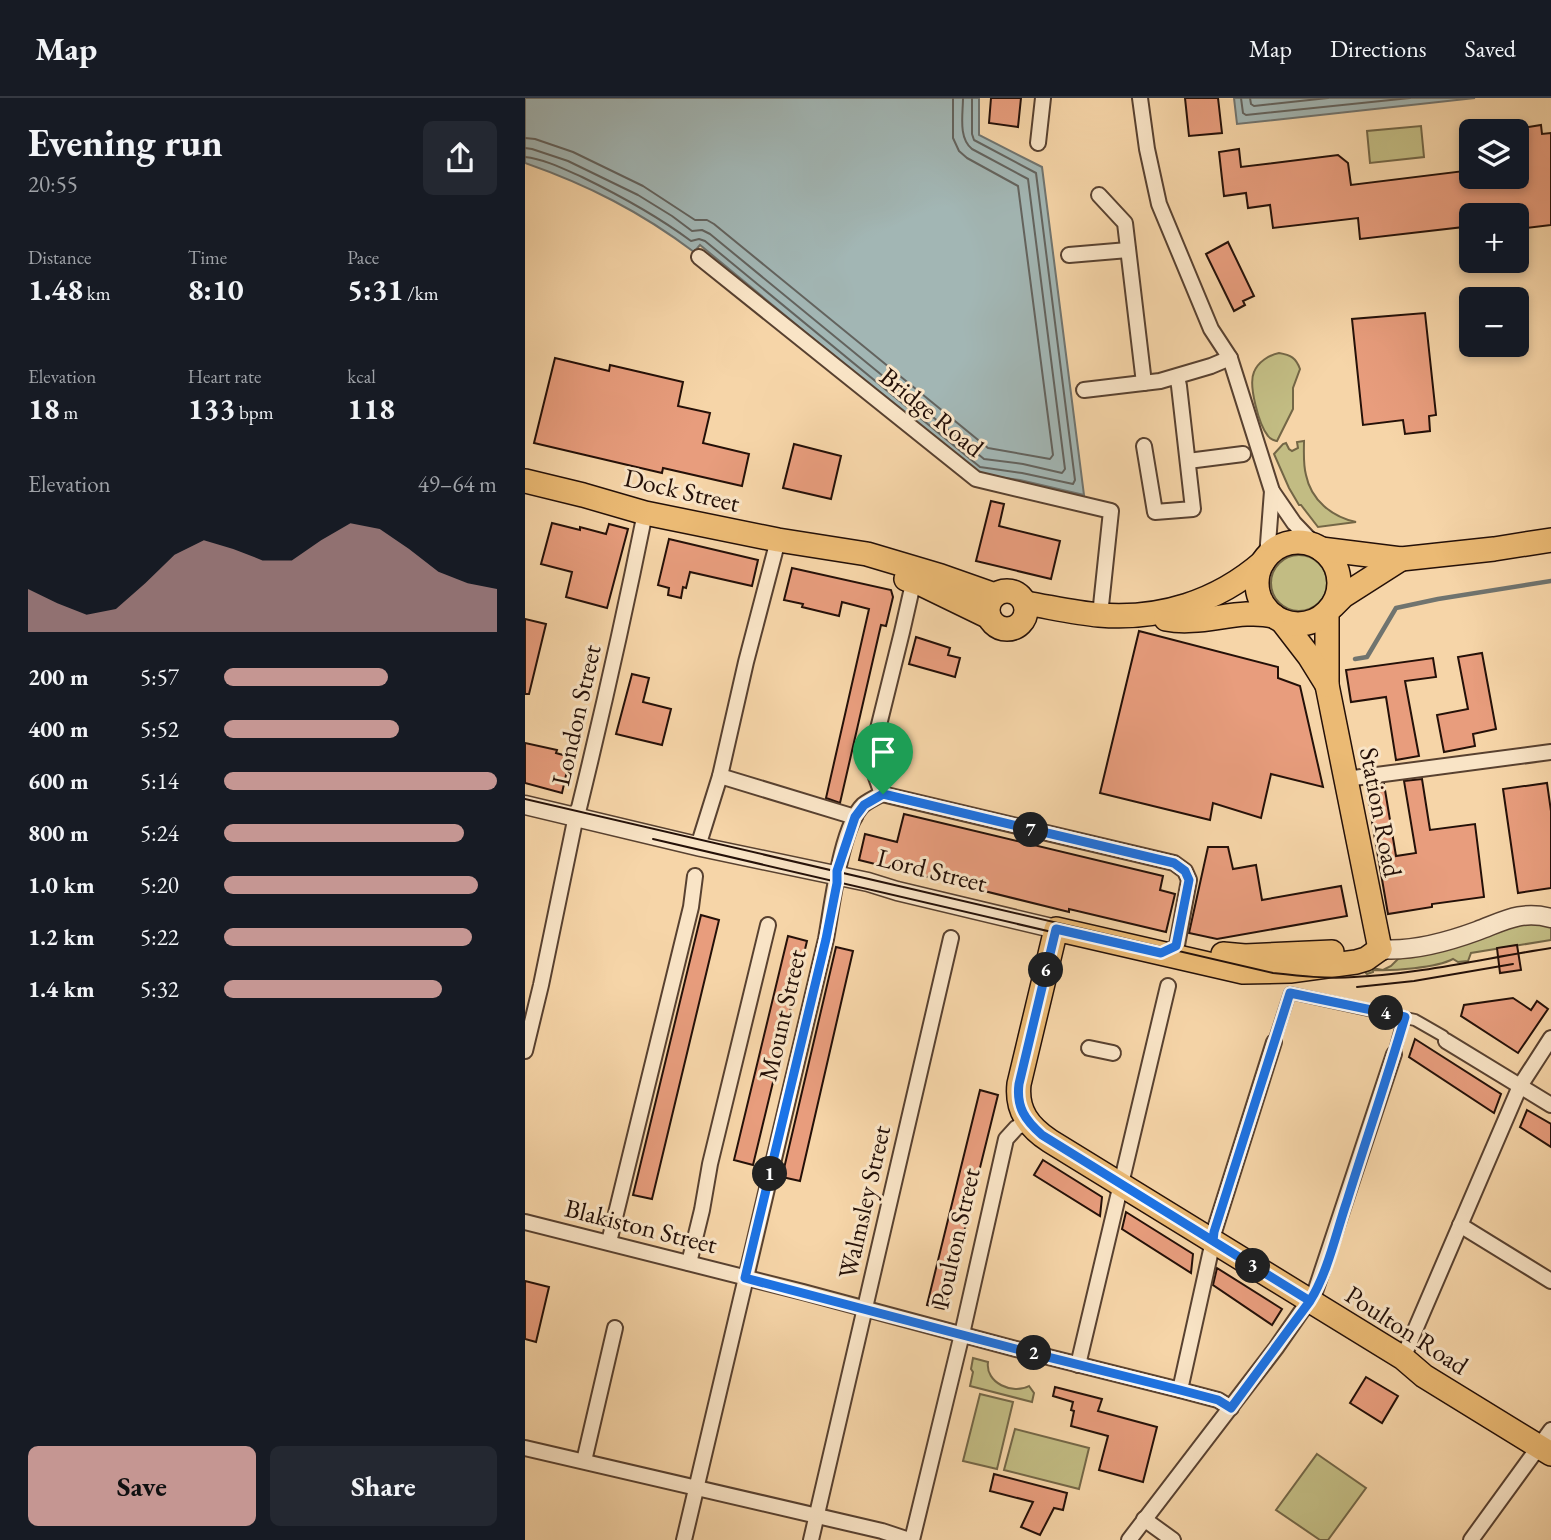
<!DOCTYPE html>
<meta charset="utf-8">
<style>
:root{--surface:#171b24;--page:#242831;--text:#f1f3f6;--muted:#9ea1a6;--line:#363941;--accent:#c59692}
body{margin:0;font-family:"EB Garamond",serif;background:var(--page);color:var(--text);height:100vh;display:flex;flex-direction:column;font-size:26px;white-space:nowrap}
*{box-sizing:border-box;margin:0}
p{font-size:23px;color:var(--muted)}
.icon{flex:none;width:38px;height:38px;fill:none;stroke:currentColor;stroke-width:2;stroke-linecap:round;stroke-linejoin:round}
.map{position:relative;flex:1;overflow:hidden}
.panel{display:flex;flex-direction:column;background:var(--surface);width:525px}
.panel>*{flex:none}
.buttons{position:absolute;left:934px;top:21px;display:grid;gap:14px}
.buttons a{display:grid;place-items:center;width:70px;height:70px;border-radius:10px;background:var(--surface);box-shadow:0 4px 10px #0003;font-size:35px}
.pin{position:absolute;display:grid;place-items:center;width:60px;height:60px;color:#fff;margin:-72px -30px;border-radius:50% 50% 50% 0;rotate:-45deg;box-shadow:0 0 7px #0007}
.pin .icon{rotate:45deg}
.km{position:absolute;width:35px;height:35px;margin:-18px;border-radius:50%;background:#222;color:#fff;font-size:19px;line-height:35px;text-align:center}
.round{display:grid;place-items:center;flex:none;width:74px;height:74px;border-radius:10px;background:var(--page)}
.overview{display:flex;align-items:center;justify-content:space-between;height:119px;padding:0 28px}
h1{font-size:38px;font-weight:700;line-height:52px}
.metrics{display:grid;grid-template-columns:repeat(3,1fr);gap:10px;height:119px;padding:7px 28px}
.metrics div{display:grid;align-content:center}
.metrics b{font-size:30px;font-weight:700}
.metrics small{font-size:19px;font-weight:400}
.metrics p{font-size:19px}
.chart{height:196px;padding:14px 28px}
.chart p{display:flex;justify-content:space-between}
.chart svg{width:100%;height:126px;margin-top:7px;fill:var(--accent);opacity:.7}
.action{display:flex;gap:14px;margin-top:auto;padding:14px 28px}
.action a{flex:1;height:80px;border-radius:10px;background:var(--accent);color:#111;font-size:28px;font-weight:700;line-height:80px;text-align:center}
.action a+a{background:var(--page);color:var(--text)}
ul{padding:0 28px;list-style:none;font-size:23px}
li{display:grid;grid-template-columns:112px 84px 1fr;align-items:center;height:52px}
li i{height:18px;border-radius:9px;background:var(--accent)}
header{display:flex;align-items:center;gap:42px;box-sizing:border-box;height:98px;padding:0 35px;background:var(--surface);border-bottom:2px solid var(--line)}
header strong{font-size:33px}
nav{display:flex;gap:38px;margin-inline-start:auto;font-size:24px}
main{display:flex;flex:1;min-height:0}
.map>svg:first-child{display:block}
.green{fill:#c2bc83;stroke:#736646;stroke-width:2}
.water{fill:#a2b6b4;stroke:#70746f;stroke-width:2}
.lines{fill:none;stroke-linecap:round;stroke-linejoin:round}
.shore{stroke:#63635e;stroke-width:2}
.stream{stroke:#70746f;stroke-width:4.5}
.building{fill:#e89d7d;stroke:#241008;stroke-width:2}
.pedestrian-casing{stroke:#584130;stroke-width:14}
.minor-casing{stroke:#584130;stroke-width:18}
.tertiary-casing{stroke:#584130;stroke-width:21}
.primary-casing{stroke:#241008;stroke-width:26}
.trunk-casing{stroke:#241008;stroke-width:26}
.pedestrian{stroke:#f9e4c6;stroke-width:10}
.minor{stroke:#f9e4c6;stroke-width:14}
.tertiary{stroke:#f9e4c6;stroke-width:18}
.primary{stroke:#ebba74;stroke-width:23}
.trunk{stroke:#ebba74;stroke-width:23}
.tram{stroke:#241008;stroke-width:2}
.route-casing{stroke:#fff;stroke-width:14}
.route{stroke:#1a73e8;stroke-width:9}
.labels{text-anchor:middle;stroke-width:6;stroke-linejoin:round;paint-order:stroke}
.street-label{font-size:26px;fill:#241008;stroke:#f9e4c6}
</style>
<header>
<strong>Map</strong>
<nav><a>Map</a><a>Directions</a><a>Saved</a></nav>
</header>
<main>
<section class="panel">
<div class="overview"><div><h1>Evening run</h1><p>20:55</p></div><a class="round"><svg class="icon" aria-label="share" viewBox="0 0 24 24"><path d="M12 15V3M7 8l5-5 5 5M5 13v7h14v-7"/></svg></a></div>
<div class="metrics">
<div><p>Distance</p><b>1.48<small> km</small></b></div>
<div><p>Time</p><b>8:10</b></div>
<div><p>Pace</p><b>5:31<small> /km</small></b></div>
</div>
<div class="metrics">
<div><p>Elevation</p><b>18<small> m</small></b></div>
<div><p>Heart rate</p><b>133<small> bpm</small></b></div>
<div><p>kcal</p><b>118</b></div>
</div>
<div class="chart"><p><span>Elevation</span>49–64 m</p>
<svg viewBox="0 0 160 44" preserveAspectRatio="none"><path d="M0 44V29L10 34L20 38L30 36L40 27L50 17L60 12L70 15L80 19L90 19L100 12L110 6L120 8L130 15L140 23L150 27L160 29V44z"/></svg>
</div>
<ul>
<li><b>200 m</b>5:57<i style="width:60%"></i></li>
<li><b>400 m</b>5:52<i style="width:64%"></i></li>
<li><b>600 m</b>5:14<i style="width:100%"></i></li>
<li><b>800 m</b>5:24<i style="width:88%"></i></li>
<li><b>1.0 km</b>5:20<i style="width:93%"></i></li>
<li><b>1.2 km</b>5:22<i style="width:91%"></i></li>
<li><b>1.4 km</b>5:32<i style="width:80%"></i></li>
</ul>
<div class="action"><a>Save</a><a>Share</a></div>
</section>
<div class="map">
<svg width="1026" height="1442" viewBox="0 0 1026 1442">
<rect width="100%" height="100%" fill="#f6d5a8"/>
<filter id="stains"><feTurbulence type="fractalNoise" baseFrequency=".00286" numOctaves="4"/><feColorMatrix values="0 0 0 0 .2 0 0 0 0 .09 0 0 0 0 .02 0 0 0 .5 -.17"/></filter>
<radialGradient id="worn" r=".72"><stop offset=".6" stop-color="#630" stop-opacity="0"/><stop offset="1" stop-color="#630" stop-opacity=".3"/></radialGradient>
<g class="green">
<polygon points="896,28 899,59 845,65 842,33"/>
<path d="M 754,255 C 766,257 771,260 775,271 L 768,290 L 768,311 L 752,343 C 748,342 746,342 743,338 C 734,327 723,287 729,274 C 733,264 744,257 754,255 Z"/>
<path d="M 779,343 C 779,354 778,366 781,377 C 786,402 807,419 831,424 L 793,429 L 776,407 L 774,407 L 764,390 L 749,356 L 758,346 L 761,345 L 764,351 L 767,353 L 773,350 L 772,344 Z"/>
<circle cx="774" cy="485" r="28"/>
<path d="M 1009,825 L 1026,829 L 1026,842 L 946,855 L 943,863 L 933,864 L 928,861 C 911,870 868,873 848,872 L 848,874 L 842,876 L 839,873 L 836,874 L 835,868 L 858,872 L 866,868 L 873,861 L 911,852 L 986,827 Z"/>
<path d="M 448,1260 L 463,1264 C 460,1285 488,1297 504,1288 L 509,1295 L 507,1304 L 445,1288 L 448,1274 L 446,1271 Z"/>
<polygon points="455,1296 488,1304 472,1371 438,1363"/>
<polygon points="490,1331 564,1350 554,1391 479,1372"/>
<polygon points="792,1356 841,1390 803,1442 795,1442 751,1412"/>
</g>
<g class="water">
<path d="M 0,0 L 454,0 L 454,37 L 517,69 L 559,397 L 495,382 L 452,376 L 175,147 L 169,154 C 116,114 63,87 0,65 Z"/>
<polygon points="709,0 950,0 712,26"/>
</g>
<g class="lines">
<g class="shore">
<polyline points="716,0 718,15 721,17 885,0"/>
<polyline points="725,0 726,6 729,8 803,0"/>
<polyline points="0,40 10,41 48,54 118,88 170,122 182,122 189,126 463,350 525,361 528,357 493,88 442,60 434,53 428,40 428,0"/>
<path d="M 0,50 L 7,51 L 43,63 L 113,97 L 147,118 L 167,133 L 177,132 L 185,136 L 459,361 L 498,366 L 537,375 L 540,371 L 503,81 L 447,51 C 433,40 438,16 438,0"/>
<path d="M 0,59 C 19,61 39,71 57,79 C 96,98 131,117 166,143 L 174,141 L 180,143 L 455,369 L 497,375 L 548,386 L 550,382 L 511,75 L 449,42 L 447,36 L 447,0"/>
</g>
<polyline class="stream" points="830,561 842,559 871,510 913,501 1026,483"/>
</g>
<g class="building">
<polygon points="466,0 496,0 493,29 464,25"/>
<polygon points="660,0 693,0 697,35 664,38"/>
<polygon points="1016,27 1017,36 1026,35 1026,127 992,131 992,117 947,117 947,128 835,141 833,120 748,130 745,107 723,110 721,95 699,98 694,54 714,51 716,69 813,57 823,65 826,87 947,72 949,89 992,84 992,31"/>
<polygon points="703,144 729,198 718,203 720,207 709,213 681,156"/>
<polygon points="900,215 911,317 904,318 905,333 880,336 878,322 838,327 827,221"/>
<polygon points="30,260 84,273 85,267 158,284 153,308 185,315 178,345 224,356 217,388 138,370 137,375 9,345"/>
<polygon points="269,346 316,358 306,401 258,390"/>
<polygon points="466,403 479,406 474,428 535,443 526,481 451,463"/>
<polygon points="27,425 55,432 55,429 81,436 84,426 103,431 82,510 41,499 47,474 16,466"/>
<polygon points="144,441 233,462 227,488 165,474 161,490 158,489 156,500 143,497 144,490 133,487"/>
<polygon points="267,470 366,492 368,499 361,528 356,527 315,705 301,700 344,511 317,504 314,518 277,509 278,506 259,502"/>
<polygon points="0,521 21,526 4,596 0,596"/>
<polygon points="614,533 753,569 753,580 775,588 798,689 746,676 736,720 688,705 685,722 575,695"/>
<polygon points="391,539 425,550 423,557 435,560 430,579 384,566"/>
<polygon points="957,555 971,631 948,636 950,648 919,654 912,617 943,611 933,559"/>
<polygon points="908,560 911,579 880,583 894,658 871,662 861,599 826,604 821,572"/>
<polygon points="107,576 124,580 118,604 146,611 137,647 91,636"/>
<polygon points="0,645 32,652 31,655 45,659 37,695 0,685"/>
<polygon points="897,681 905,732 950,726 959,799 907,806 907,809 863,816 841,689 859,686 871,758 891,755 879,683"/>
<polygon points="1022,685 1026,713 1026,790 993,795 978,691"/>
<polygon points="379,716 638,778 635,792 650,796 641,834 544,811 544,814 334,762 340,736 372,744"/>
<polygon points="683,749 703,749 708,771 731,767 737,802 816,788 822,818 692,841 664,835"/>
<polygon points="176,817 194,822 127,1101 108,1097"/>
<polygon points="263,838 282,843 228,1067 209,1062"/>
<polygon points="992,847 996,872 975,875 972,850"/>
<polygon points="311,849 328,853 275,1083 257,1079"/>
<polygon points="988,900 1006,912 1012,903 1023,911 993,955 936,918 939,907"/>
<polygon points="890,941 976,996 969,1015 884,959"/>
<polygon points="455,992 473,997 420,1211 402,1207"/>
<polygon points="1002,1012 1026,1026 1026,1049 995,1029"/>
<polygon points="518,1062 577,1099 575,1118 509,1077"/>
<polygon points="601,1114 668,1156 666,1175 597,1131"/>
<polygon points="692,1170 757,1211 747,1227 688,1187"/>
<polygon points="0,1183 24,1189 11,1244 0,1241"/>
<polygon points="841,1279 873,1298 857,1325 825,1305"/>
<polygon points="530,1289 577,1301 573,1313 632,1329 618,1384 574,1372 583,1338 546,1328 549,1313 546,1312 548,1304 528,1298"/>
<polygon points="469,1376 542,1395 538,1412 529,1410 515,1437 496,1429 508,1404 465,1393"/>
</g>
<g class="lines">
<g class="pedestrian-casing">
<g id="pedestrian">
<polyline points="749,944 765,895 890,922 918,938 921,943"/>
<polyline points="869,956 879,919"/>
</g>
</g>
<g class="minor-casing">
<g id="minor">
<polyline points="615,0 622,51 634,106 686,231 705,260 747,393 769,425 790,447"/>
<polyline points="513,45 518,0"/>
<polyline points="574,97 600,125 619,285"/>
<polyline points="544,157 603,152"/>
<polyline points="174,159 451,381 586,413 575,517"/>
<polyline points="559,292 635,283 686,268 705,260"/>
<polyline points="619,348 630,414 668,411 654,288 652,279"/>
<polyline points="663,363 718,356"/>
<polyline points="742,459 747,393"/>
<polyline points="195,678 330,719"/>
<polyline points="821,681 1026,654"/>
<polyline points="357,696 649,765 660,773 664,782 650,858"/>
<polyline points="357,696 347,668 348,651 377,534 390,477"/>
<polyline points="176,749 175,742 195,678 221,564 253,442"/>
<polyline points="921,943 1026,1007"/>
<polyline points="564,950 588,955"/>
<path d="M 0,953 L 16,887 L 52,713 L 54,710 C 78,612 100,514 120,415"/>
<polyline points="0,1124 278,1194 491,1251 655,1292 693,1302 706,1310"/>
<polyline points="935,1127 1026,1183"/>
<polyline points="84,1144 166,809 170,778"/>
<polyline points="164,1165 177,1112 185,1066 243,827"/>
<polyline points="878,1260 995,988 1026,940"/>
<polyline points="553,1267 643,888"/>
<polyline points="655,1292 688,1143 689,1134 749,944"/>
<polyline points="0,1350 357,1433 384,1442"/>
<polyline points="59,1363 90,1230"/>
<polyline points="619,1421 648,1442"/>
<path d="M 159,1442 L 301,841 C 307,809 316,728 338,707 C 343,703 351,699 357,696"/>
<polyline points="286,1442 426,840"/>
<polyline points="387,1442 437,1236 481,1041 491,1030 503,1023"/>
<polyline points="604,1442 751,1250 790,1194 869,956"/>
<polyline points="946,1442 1026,1332"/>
</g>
</g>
<g class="tertiary-casing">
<g id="tertiary">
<polyline points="0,707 176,749 343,784 372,793 531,831"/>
<path d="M 855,851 C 887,854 922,844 952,833 C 979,823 996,812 1026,820"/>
</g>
</g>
<g class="primary-casing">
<g id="primary">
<polyline points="802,515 802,587 855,851"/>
<polyline points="757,523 784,558 802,587"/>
<path d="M 855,851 L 841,861 L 831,864 L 765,873 L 718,874 L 531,831 L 494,986 C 491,1013 504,1029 525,1043 L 878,1260 L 899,1278 L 1026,1356"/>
<polyline points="698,856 720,858 807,854"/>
</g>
</g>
<g class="trunk-casing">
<g id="trunk">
<polyline points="0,383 58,397 120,415 253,442 342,456 416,478 470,497"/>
<circle cx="773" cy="485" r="41"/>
<polyline points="796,451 876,461 969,451 1026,442"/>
<polyline points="381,481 396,486 464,519"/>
<circle cx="482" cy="512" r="19"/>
<path d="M 500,505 C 525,509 550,515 574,517 C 635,522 692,504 738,464"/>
<polyline points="808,508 818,498 876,461"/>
<path d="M 641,521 C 677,528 713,510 749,518"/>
</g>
</g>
<use href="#pedestrian" class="pedestrian"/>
<use href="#minor" class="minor"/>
<use href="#tertiary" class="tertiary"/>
<use href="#primary" class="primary"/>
<use href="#trunk" class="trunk"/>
<g class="tram">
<path d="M 0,701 L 748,875 C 775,878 802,881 829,879 C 895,876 961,860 1026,850"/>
<polyline points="128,741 557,841"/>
<polyline points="832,889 889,883 988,866"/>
</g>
</g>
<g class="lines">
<g class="route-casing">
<path id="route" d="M 358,696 L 339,707 L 330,719 L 312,773 L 312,785 L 301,841 L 220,1180 L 491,1251 L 655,1292 L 693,1302 L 706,1310 L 785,1203 L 688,1143 L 689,1134 L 765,895 L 880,919 C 862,981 841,1042 822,1103 C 811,1135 803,1174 785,1203 L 517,1037 C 500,1022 491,1009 494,986 L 531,831 L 636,855 L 651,848 L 664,782 L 660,773 L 649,765 L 358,696"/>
</g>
<use href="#route" class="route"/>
</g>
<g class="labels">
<g class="street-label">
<text transform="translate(407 314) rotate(39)" y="9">Bridge Road</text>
<text transform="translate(157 392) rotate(13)" y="9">Dock Street</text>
<text transform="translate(51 617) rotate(-77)" y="9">London Street</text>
<text transform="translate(856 714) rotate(79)" y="9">Station Road</text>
<text transform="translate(407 772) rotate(14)" y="9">Lord Street</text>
<text transform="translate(257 917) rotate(-77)" y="9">Mount Street</text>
<text transform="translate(339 1104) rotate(-77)" y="9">Walmsley Street</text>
<text transform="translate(116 1128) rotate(14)" y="9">Blakiston Street</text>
<text transform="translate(430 1140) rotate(-77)" y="9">Poulton Street</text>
<text transform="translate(882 1232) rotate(33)" y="9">Poulton Road</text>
</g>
</g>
<rect width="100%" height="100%" filter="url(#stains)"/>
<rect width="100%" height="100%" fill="url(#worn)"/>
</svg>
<div class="buttons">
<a><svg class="icon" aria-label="layers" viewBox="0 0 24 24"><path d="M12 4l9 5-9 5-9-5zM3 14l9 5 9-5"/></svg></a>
<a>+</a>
<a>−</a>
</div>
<div class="pin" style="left:358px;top:696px;background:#1e9e55"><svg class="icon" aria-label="arrive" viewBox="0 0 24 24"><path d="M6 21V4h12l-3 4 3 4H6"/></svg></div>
<b class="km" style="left:245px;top:1076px">1</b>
<b class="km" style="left:509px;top:1255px">2</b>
<b class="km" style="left:728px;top:1168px">3</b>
<b class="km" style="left:861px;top:915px">4</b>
<b class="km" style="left:521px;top:872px">6</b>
<b class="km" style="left:506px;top:732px">7</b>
</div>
</main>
